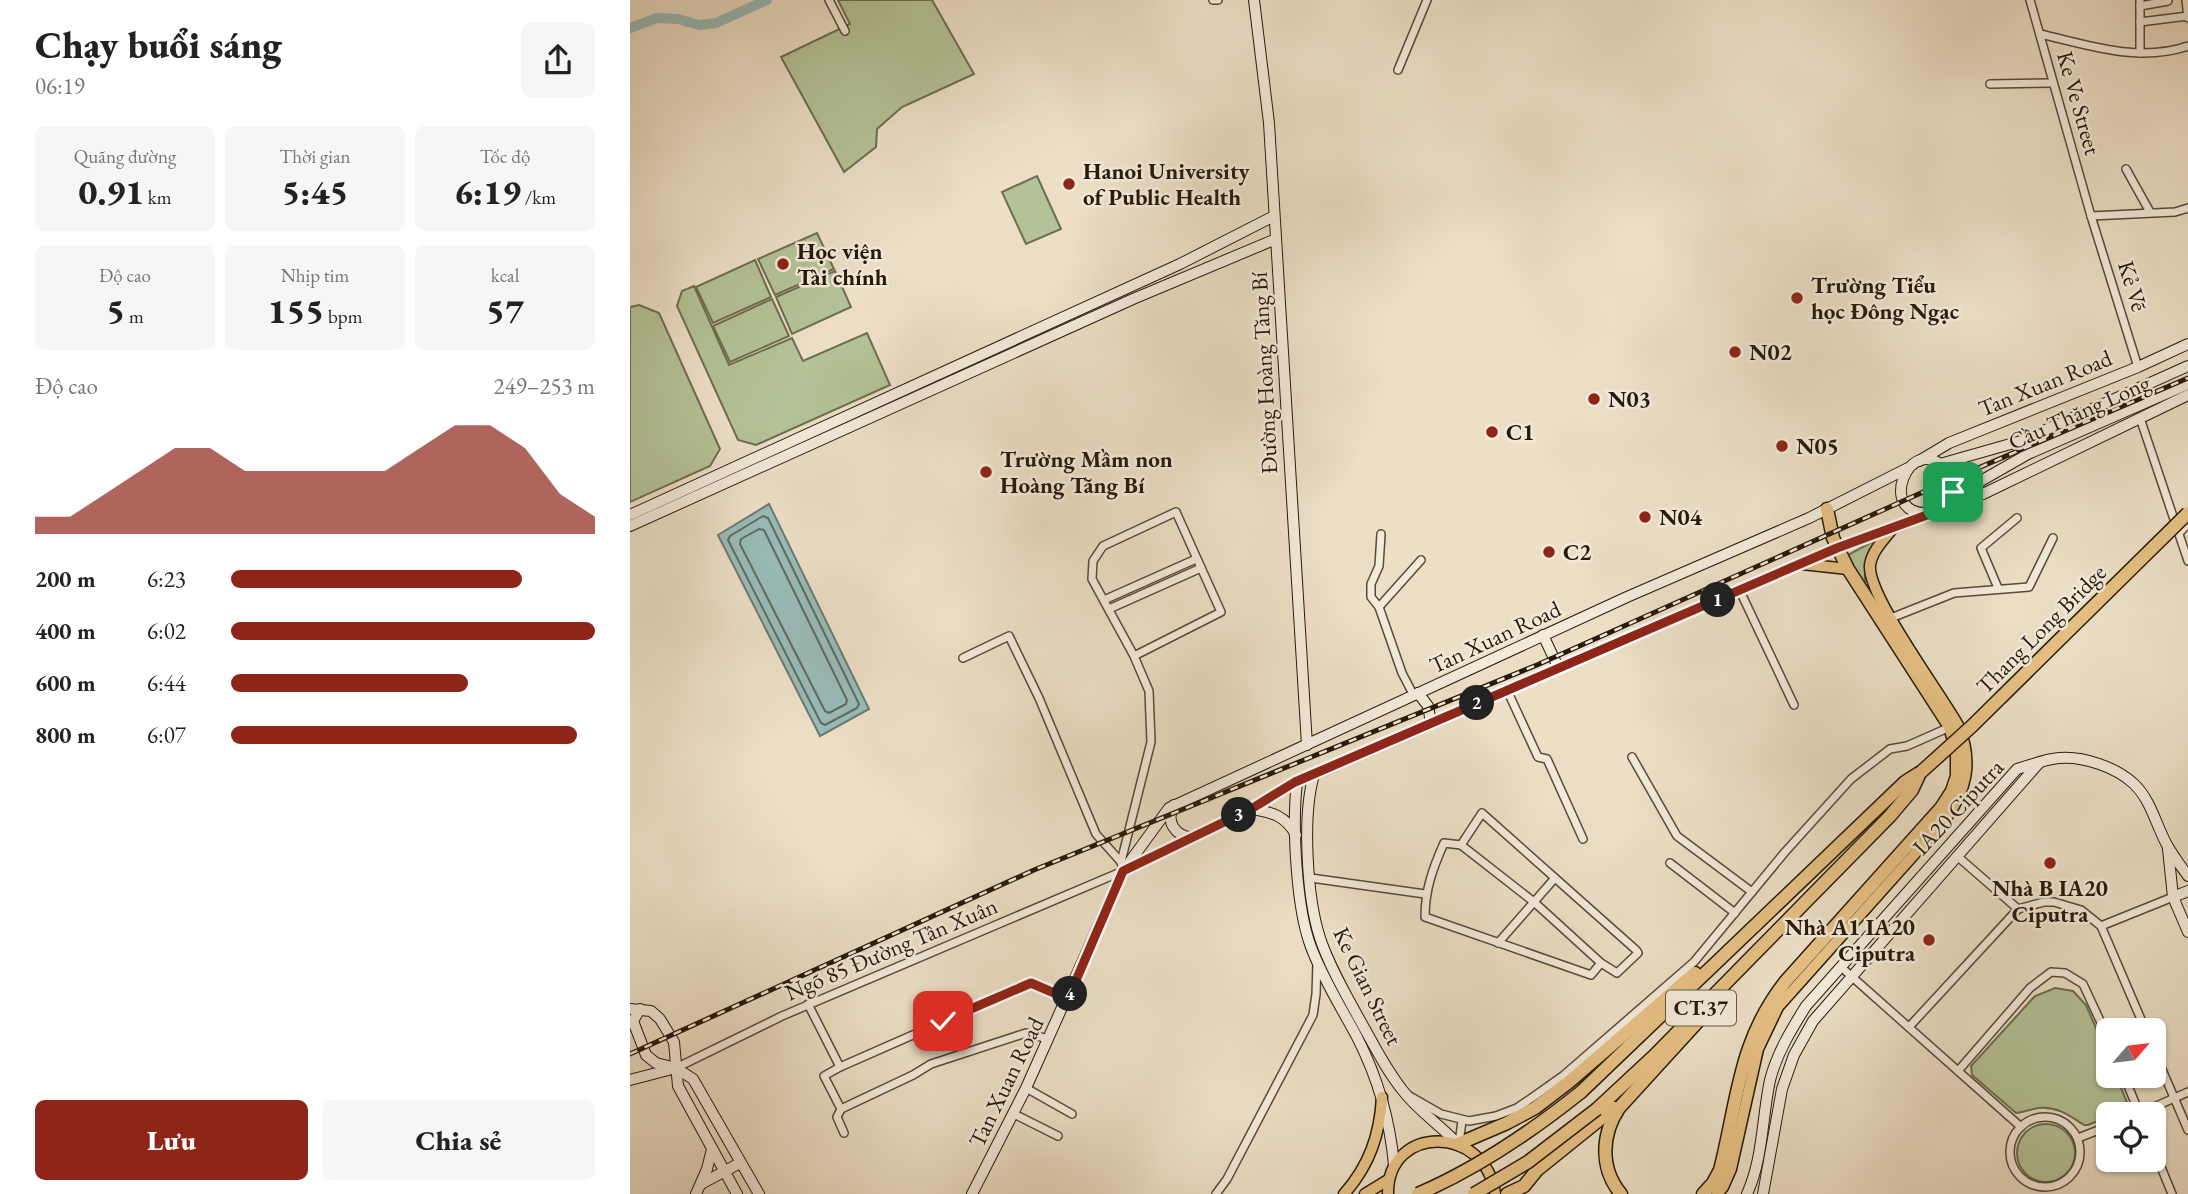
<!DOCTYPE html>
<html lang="vi">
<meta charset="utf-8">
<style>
:root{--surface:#fff;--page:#f6f6f6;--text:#222;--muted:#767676;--accent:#8f2418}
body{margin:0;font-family:"EB Garamond",serif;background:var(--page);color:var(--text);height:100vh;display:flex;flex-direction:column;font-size:26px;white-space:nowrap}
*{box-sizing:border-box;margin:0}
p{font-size:23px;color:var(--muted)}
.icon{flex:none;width:38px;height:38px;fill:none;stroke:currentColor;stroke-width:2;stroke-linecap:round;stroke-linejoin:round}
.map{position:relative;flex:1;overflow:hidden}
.details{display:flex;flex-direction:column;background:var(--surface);width:630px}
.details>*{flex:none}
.needle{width:46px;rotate:62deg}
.buttons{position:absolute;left:1466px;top:1018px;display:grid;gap:14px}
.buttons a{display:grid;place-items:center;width:70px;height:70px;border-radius:10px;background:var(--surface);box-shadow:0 2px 5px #0004;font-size:35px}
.pin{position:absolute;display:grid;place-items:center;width:60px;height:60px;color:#fff;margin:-30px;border-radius:14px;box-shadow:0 4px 10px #0006}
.km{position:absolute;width:35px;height:35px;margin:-18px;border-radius:50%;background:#222;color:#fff;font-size:19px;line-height:35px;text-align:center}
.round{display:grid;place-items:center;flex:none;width:74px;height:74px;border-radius:10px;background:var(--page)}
.headline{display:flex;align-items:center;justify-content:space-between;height:119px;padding:0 35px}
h1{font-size:38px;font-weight:800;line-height:52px}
.stats{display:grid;grid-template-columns:repeat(3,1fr);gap:10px;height:119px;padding:7px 35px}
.stats div{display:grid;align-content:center;border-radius:10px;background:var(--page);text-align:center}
.stats b{font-size:35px;font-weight:800}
.stats small{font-size:19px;font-weight:400}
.stats p{font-size:19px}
.chart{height:196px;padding:14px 35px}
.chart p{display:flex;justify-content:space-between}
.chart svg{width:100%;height:126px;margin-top:7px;fill:var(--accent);opacity:.7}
.cta{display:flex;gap:14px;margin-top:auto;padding:14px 35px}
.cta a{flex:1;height:80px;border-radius:10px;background:var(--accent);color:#fff;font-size:28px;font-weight:800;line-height:80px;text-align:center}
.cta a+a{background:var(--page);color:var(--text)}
ul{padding:0 35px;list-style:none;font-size:23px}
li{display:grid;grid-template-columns:112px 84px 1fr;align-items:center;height:52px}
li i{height:18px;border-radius:9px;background:var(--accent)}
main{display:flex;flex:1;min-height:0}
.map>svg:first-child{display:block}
.green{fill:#b4c297;stroke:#6d6e50;stroke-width:2}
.water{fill:#99bcb9;stroke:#6b7b73;stroke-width:2}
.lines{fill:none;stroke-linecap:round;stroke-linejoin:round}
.shore{stroke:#606a61;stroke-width:2}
.canal{stroke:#99bcb9;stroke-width:10}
.street-casing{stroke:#584a38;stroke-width:10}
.secondary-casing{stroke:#261909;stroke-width:12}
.primary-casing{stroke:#261909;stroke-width:13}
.highway-casing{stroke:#261909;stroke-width:15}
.street{stroke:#f3eada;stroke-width:7}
.secondary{stroke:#f3eada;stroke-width:10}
.primary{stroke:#e6c083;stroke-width:10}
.highway{stroke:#e6c083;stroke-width:12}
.rail-casing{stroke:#261909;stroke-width:5}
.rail{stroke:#f3eada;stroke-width:2.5;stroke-dasharray:8;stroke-linecap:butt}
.highway-bridge-casing{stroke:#261909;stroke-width:15;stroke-linecap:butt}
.highway-bridge{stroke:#e6c083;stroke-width:12}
.route-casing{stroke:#fff;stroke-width:14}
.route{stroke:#8f2418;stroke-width:9}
.poi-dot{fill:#8f2418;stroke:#f3eada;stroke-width:2.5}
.labels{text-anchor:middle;stroke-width:5;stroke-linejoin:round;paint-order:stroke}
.shield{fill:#f3eada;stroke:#645848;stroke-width:2}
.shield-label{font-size:21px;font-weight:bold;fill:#261909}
.street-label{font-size:23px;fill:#261909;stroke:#f3eada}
.poi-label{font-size:23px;font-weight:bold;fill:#261909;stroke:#f3eada;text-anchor:start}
</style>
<main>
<section class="details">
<div class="headline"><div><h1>Chạy buổi sáng</h1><p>06:19</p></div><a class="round"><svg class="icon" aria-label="share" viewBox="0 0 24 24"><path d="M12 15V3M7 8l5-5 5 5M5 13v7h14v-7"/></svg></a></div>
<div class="stats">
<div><p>Quãng đường</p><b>0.91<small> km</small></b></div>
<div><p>Thời gian</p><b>5:45</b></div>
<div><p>Tốc độ</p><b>6:19<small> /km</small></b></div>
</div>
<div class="stats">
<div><p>Độ cao</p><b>5<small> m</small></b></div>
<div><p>Nhịp tim</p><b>155<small> bpm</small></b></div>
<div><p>kcal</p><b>57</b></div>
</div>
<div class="chart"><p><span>Độ cao</span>249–253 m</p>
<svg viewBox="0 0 160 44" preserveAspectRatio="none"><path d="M0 44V38L10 38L20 30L30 22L40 14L50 14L60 22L70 22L80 22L90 22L100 22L110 14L120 6L130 6L140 14L150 30L160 38V44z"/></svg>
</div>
<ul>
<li><b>200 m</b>6:23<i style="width:80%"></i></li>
<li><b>400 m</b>6:02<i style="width:100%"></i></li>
<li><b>600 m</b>6:44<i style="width:65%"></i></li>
<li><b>800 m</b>6:07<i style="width:95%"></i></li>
</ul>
<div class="cta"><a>Lưu</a><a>Chia sẻ</a></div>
</section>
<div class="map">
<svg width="1558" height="1194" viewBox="0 0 1558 1194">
<rect width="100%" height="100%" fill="#ecdfc6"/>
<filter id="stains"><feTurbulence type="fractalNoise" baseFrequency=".00286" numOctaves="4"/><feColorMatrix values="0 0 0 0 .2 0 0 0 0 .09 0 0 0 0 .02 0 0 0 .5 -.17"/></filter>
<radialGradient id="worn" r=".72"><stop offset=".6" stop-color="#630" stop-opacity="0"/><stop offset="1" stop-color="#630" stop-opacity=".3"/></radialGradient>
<g class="green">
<polygon points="208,0 302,0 344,74 272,107 247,129 246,147 214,172 151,57 220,24"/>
<polygon points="407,176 431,229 396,244 372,192"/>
<polygon points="187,233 204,269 145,295 128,259"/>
<polygon points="125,260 141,297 83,323 66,287"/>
<polygon points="205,271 221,307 162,334 146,297"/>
<polygon points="64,286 99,365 162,338 173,361 237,333 260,385 126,445 108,440 47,306 52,291"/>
<polygon points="142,299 159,336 100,362 83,326"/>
<polygon points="9,305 29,313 90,449 80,466 0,502 0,307"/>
<path d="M 1249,538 C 1236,553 1234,567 1235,586 L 1216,556 Z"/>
<path d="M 1425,988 L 1443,991 L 1456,1005 L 1479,1058 L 1479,1076 L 1486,1076 L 1497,1102 L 1493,1111 L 1458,1125 L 1454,1125 C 1440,1116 1427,1106 1409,1108 C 1401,1109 1394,1112 1386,1113 L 1342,1075 L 1341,1066 L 1405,996 Z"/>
<circle cx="1416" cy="1153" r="29"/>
</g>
<polygon class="water" points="139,504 239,709 190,736 88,535"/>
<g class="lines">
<g class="shore">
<polygon points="133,516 138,518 229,704 227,708 195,725 191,723 98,540 100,536"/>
<polygon points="129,529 134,530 217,700 216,704 199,713 195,711 110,544 111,539"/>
</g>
<polyline class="canal" points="0,28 27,18 48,19 69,25 86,23 137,0"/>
<g class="street-casing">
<g id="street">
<polyline points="199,0 215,31"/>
<polyline points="583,0 588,0"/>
<polyline points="1400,0 1461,216 1508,367"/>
<polyline points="1510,0 1510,53"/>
<polyline points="1556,0 1558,18"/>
<polyline points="1510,6 1538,1"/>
<polyline points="1510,22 1558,16"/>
<path d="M 1410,34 C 1459,45 1508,63 1558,46"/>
<polyline points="768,70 797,0"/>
<polyline points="1360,84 1423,83"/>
<polyline points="1496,169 1520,212"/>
<polyline points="1461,216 1545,212 1558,208"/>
<polyline points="1510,418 1558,561"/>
<polyline points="1549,533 1558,524"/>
<polyline points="751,534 749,566 741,584 741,597 749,607 772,673 784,696"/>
<polyline points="1368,588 1351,548 1387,518"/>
<polyline points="1110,591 1164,705"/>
<polyline points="474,600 566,559"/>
<polyline points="749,607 791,560"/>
<polyline points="479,609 571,568"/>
<polyline points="1261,618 1324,593 1399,587 1423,538"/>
<polyline points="877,690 908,757 917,759 953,839"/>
<polyline points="1002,757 1047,836 1122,892"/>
<polyline points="831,845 852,813 925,878 868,943"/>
<polyline points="1327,856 1388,909"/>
<polyline points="491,862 521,742 519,691 504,656 462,579 463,561 473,546 546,512 591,612 504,656"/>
<polyline points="1040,863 1105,913"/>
<polyline points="681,878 795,894"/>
<path d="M 925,878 L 1006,950 L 1008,953 L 987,973 L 971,963 L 904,902 L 831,845 L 814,843 C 803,868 795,889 795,917 L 961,975 L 971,963"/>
<polyline points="1471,926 1543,897"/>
<polyline points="1211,967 1391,1127"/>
<polyline points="178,1004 210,1067"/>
<polyline points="1279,1027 1388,909 1414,902 1424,902 1451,910 1471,926 1516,1031"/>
<polyline points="1524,1051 1558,1130"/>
<polyline points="46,1068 152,1016 493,871 491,862 466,834 409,698 379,636 333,658"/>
<polyline points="1328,1071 1400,988 1421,972 1435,973 1453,984 1479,1040"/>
<polyline points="1494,1076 1510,1115"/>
<polyline points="396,1088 442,1114"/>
<polyline points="778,1095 811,1114 839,1121 866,1116 887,1108 906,1095 934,1075 1064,962 1155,852 1221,779 1260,749 1277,746 1320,727"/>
<polyline points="211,1109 194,1076 210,1067 401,983 438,999"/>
<polyline points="384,1114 428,1136"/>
<polyline points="1506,1115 1558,1092"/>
<circle cx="1415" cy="1152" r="35"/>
<polyline points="214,1133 207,1117 211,1109 283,1075 301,1064 396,1033 418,1039"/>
<polyline points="1448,1138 1479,1126"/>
<polyline points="829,1143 832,1121"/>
<polyline points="1524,1150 1542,1194"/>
<polyline points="586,1194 597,1179 683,1015 686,994 687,964"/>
</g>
</g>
<g class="secondary-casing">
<g id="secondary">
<polyline points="624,0 639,123 677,745"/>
<polyline points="1289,461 1319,443 1508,367 1558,344"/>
<polyline points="1310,464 1391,441 1558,366"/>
<polyline points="1321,498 1398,454 1558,384"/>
<path d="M 1311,509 C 1323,499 1326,487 1319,473 C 1280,423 1241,524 1305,512 L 1353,494 L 1558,395"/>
<polyline points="0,515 550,264 644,216"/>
<polyline points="0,526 503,299 646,239"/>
<polyline points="913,635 928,667"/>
<polyline points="788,693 798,706 801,723"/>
<path d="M 684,775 C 672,815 677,898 690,938 C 699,965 714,991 727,1015 C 742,1041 755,1069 774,1092 C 790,1112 811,1126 828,1144"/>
<path d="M 667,782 C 662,824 666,908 681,947 C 693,979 711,1007 727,1037 C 748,1078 760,1120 764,1165"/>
<path d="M 544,805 C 535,822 545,836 563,838"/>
<path d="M 621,809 C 642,812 656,816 666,835"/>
<polyline points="1538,849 1543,897 1558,932"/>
<path d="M 494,871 L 621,809 L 665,783 L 1207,548 C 1237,536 1269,528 1298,514"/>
<polyline points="1543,897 1558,891"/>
<polyline points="0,1009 21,1011 30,1019 44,1042 48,1086 107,1194"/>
<polyline points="10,1009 3,1021 16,1055 26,1063 46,1068 63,1079 129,1194"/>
<polyline points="0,1080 42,1069"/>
<polyline points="71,1184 110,1163"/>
<polyline points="66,1194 77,1169 82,1149"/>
<polyline points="342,1194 396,1088 493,871 539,808 997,597 1179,518 1278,468"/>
<path d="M 1117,1194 C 1133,1159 1132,1118 1140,1080 C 1147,1053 1161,1030 1176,1006 L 1387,769 C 1401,765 1415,759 1429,758 C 1453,756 1486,767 1504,784 C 1521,800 1526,825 1537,845 C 1543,856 1551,866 1558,876"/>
<polyline points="1133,1194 1152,1089 1164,1055 1183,1021 1409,763"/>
</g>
</g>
<g class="primary-casing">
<g id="primary">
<polyline points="1172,564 1218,569"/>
<path d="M 714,1194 C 739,1166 750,1135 752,1097"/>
<polyline points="735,1194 758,1180"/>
<path d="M 758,1194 C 757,1124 856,1124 865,1194"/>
<path d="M 1087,1194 L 1093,1187 L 1101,1169 L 1128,1049 L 1148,1007 L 1314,821 C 1337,791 1343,762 1329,727 C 1311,694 1237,596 1240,565 C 1242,551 1254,539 1263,528"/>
</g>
</g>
<g class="highway-casing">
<g id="highway">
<polyline points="951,1092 1275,782 1289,773"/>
<polyline points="967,1109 1024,1056 1260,816 1282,790 1290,773"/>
<polyline points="828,1144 877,1123 905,1108 939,1082 1065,973"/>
<polyline points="877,1194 894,1186 907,1170 984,1108"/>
<path d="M 991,1194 C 970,1169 971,1135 989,1108 L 1072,1017"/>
<path d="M 1073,1194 L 1083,1183 L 1090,1170 C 1108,1100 1108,1042 1155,982 L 1311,808 L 1322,791 L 1327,776 L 1327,750 L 1320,727 L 1218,569 L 1203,538 L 1197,509"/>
</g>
</g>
<use href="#street" class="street"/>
<use href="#secondary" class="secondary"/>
<use href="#primary" class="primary"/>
<use href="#highway" class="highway"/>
<g class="rail-casing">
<polyline id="rail" points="0,1054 404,870 907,665 1311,484 1558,378"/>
</g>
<use href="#rail" class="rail"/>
<g class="highway-bridge-casing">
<g id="highway-bridge">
<polyline points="1290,773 1342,726 1558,513"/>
<path d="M 788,1194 C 848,1168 901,1132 951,1092"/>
<polyline points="844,1194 898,1162 967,1109"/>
</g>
</g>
<use href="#highway-bridge" class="highway-bridge"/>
</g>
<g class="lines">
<g class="route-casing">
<polyline id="route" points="313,1021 401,983 438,999 493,871 621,809 665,782 1207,548 1305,512 1318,502 1323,492"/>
</g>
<use href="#route" class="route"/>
</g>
<g class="poi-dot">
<circle cx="439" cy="184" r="7"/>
<circle cx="153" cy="264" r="7"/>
<circle cx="1167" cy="298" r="7"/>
<circle cx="1105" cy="352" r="7"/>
<circle cx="964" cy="399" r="7"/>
<circle cx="862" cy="432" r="7"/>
<circle cx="1152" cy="446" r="7"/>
<circle cx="356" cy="472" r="7"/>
<circle cx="1015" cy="517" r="7"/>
<circle cx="919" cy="552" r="7"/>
<circle cx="1420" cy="863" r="7"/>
<circle cx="1299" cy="940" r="7"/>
</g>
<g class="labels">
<rect class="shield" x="1036" y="990.5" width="70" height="35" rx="5"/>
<g class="shield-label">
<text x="1071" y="1015">CT.37</text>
</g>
<g class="street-label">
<text transform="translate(1449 103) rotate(74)" y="8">Ke Ve Street</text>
<text transform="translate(1503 286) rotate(73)" y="8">Kẻ Vẽ</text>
<text transform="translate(634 373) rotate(-93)" y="8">Đường Hoàng Tăng Bí</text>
<text transform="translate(1415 383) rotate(-22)" y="8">Tan Xuan Road</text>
<text transform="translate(1449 412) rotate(-24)" y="8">Cầu Thăng Long</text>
<text transform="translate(1411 629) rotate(-45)" y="8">Thang Long Bridge</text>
<text transform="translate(865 637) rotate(-25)" y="8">Tan Xuan Road</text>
<text transform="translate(1328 807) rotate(-47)" y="8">IA20 Ciputra</text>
<text transform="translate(261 949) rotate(-23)" y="8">Ngõ 85 Đường Tân Xuân</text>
<text transform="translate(738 986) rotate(64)" y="8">Ke Gian Street</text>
<text transform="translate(376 1082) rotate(-64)" y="8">Tan Xuan Road</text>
</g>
<g class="poi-label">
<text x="453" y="179">Hanoi University<tspan x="453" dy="26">of Public Health</tspan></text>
<text x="167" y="259">Học viện<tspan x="167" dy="26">Tài chính</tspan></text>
<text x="1181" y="293">Trường Tiểu<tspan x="1181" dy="26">học Đông Ngạc</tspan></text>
<text x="1119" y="360">N02</text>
<text x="978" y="407">N03</text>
<text x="876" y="440">C1</text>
<text x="1166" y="454">N05</text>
<text x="370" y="467">Trường Mầm non<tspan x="370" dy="26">Hoàng Tăng Bí</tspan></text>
<text x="1029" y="525">N04</text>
<text x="933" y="560">C2</text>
<text x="1420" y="896" text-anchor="middle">Nhà B IA20<tspan x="1420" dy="26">Ciputra</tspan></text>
<text x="1285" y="935" text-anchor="end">Nhà A1 IA20<tspan x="1285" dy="26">Ciputra</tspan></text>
</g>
</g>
<rect width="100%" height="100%" filter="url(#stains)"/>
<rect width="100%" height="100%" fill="url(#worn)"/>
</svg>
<div class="buttons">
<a><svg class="needle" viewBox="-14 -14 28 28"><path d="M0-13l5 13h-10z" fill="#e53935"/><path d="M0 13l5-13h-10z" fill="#767676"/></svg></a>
<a><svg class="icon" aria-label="locate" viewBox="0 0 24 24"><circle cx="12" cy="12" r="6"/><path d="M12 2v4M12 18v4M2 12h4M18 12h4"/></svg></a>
</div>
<div class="pin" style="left:1323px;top:492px;background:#1e9e55"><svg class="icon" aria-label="arrive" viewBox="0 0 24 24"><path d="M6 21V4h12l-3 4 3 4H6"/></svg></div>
<div class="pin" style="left:313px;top:1021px;background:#d93025"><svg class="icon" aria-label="check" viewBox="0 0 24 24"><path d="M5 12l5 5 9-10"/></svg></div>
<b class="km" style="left:1088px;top:600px">1</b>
<b class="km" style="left:847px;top:703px">2</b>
<b class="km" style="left:609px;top:815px">3</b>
<b class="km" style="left:440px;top:994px">4</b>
</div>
</main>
